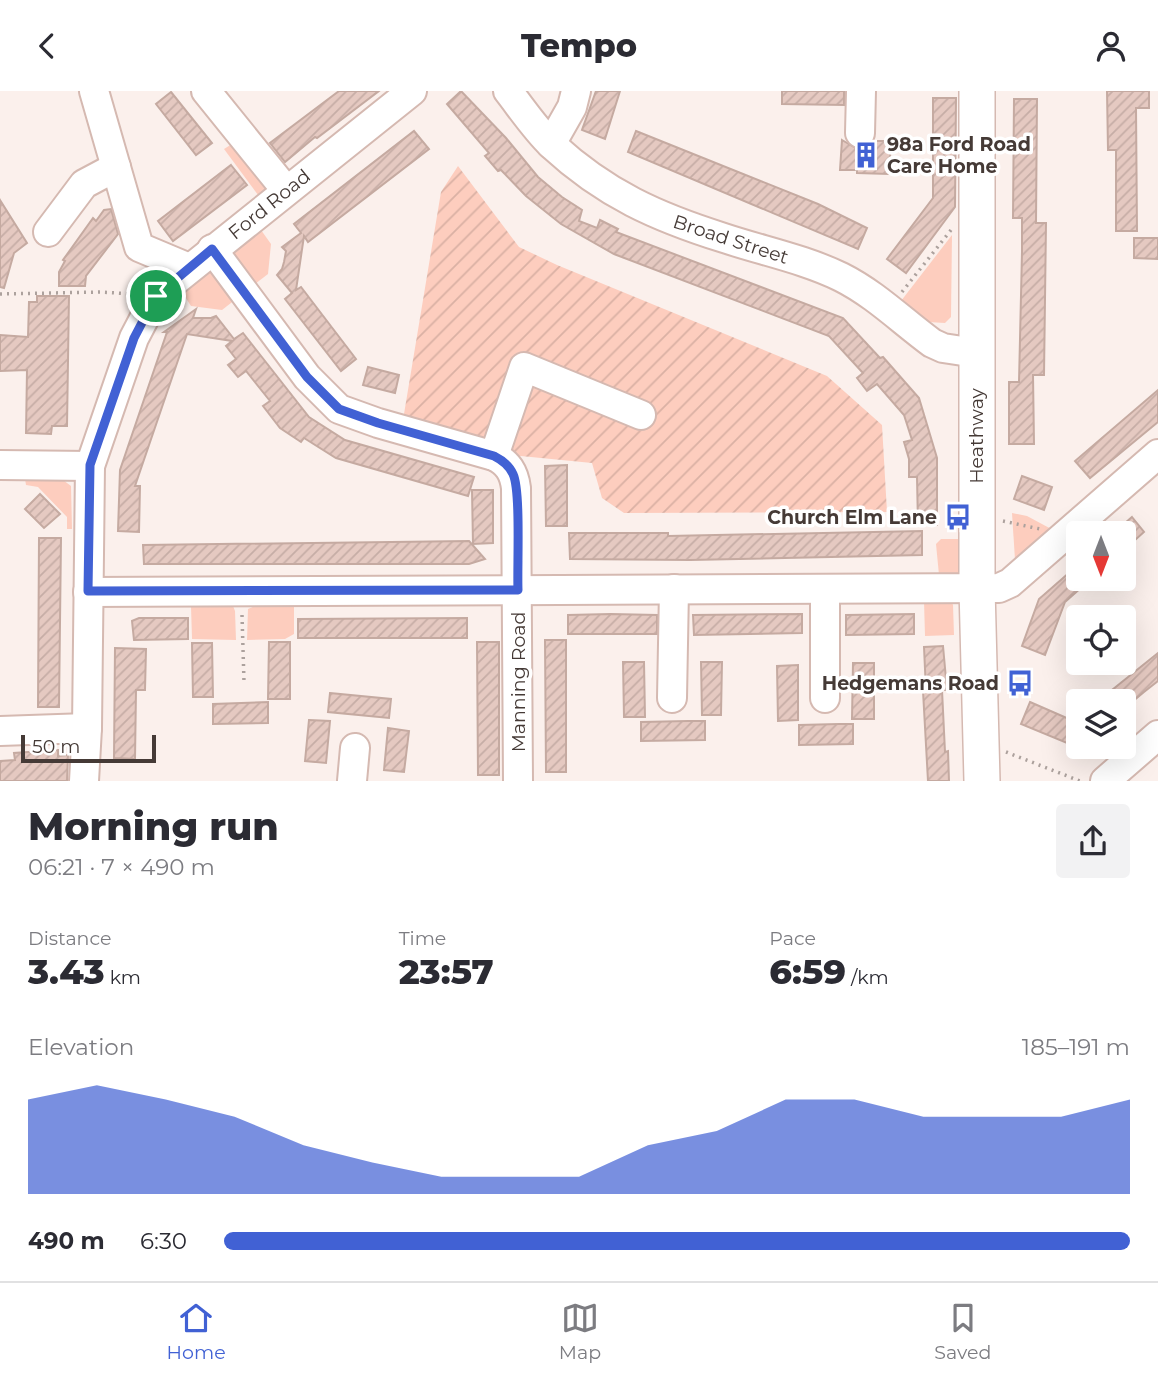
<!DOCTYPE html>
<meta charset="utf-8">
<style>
:root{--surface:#fff;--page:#f2f2f3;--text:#2b2b33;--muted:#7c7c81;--line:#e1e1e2;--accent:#4161d4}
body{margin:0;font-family:Montserrat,sans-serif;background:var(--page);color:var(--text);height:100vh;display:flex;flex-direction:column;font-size:26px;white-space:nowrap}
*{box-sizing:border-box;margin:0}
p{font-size:23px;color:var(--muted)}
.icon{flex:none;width:38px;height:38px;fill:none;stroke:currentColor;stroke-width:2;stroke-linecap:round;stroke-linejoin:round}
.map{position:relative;height:690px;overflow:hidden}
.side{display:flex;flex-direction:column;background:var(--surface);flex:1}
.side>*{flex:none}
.needle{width:46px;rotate:180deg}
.buttons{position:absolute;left:1066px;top:430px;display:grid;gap:14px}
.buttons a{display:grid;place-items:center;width:70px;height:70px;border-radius:7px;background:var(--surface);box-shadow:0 7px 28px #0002;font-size:35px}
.scale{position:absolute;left:21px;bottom:18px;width:135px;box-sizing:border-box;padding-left:7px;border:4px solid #453a36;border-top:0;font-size:19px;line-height:24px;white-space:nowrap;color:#453a36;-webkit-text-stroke:5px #fff;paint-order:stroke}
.pin{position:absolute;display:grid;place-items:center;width:60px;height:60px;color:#fff;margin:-30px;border:4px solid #fff;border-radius:50%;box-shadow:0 2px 7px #0007}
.round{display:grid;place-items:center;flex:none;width:74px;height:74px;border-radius:7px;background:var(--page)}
.summary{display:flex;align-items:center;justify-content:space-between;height:119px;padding:0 28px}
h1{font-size:38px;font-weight:800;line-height:52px}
.stats{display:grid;grid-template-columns:repeat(3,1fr);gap:10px;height:119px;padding:7px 28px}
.stats div{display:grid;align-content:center}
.stats b{font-size:35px;font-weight:800}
.stats small{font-size:19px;font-weight:400}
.stats p{font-size:19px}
.chart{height:196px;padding:14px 28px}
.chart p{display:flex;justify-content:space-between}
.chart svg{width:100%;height:126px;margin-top:7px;fill:var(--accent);opacity:.7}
ul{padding:0 28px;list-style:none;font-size:23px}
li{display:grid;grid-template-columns:112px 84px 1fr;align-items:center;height:52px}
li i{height:18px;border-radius:9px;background:var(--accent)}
header{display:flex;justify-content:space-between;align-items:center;height:91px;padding:0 28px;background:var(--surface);font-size:32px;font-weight:800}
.tab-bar{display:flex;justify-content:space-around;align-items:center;height:98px;border-top:2px solid var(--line);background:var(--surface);font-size:19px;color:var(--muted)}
.tab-bar a{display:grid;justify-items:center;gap:4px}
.tab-bar .active{color:var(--accent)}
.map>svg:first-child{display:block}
.grass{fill:#fdcdbe}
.garden{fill:url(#garden-furrows)}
.building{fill:url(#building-hatch);stroke:#c5aaa1;stroke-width:2}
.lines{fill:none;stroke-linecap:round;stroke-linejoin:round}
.minor-casing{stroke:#d5b9b1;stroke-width:32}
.major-casing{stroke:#d5b9b1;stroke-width:38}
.path{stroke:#aca19d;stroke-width:3.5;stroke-dasharray:2 5;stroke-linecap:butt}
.minor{stroke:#fff;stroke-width:28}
.major{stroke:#fff;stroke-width:35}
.route-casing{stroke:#fff;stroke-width:14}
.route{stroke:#4161d4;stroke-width:9}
.labels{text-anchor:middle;stroke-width:7;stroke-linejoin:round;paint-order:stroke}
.poi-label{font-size:19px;font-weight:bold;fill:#453a36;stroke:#fff;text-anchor:end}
.street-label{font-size:19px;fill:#453a36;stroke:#fff}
</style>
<header><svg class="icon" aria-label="back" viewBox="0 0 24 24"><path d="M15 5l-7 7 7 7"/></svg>Tempo<svg class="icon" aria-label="person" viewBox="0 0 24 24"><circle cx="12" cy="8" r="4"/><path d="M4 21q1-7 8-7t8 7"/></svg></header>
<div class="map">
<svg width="1158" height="690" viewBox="0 0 1158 690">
<defs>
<pattern id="garden-furrows" width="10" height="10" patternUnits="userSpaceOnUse" patternTransform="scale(1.75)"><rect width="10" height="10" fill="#fdcdbe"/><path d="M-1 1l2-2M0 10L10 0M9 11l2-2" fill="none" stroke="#dab1a4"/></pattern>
<pattern id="building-hatch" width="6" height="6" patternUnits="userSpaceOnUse" patternTransform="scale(1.75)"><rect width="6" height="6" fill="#e5c9c1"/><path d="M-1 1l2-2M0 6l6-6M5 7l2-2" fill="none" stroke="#c6ada6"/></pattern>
</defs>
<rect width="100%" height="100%" fill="#fbf0ec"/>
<g class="grass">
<polygon points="240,48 275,91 261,108 224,58"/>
<polygon points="261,139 271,153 268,183 255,193 232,164"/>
<polygon points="952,144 951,226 945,232 928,231 901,210"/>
<polygon points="209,181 214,182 236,208 222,219 191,215 182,201 203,182"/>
<polygon points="25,388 63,389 71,395 72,438 67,438 67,426 38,396 26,394"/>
<polygon points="1012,422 1027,425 1055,440 1018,470 1015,469"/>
<polygon points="941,448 967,448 967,483 939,484 936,453"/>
<polygon points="924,510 951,510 953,514 954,544 925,545"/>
<polygon points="191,515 233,515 235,520 236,549 192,548"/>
<polygon points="255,515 294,515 294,543 285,548 247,549 248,518"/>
</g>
<polygon class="garden" points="458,75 519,156 557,174 827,285 882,334 887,421 624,422 602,407 592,372 500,363 402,335 441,101"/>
<g class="building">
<polygon points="339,0 379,0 317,47 315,46 285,71 270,52"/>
<polygon points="461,0 506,47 538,86 562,106 582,119 579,130 597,137 600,129 618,138 616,141 843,227 880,267 883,266 919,307 937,367 937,434 918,434 917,386 909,386 909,368 904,351 912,349 904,324 877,293 867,300 857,287 863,282 829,245 614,163 561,133 526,105 501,79 498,80 485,65 489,62 447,13"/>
<polygon points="596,0 620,0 605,48 582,39"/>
<polygon points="782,0 844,0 844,14 782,13"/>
<polygon points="1107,0 1149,0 1149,17 1136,17 1137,140 1116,140 1116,59 1108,59"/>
<polygon points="171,1 212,52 196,64 156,13"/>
<polygon points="933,7 956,7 955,116 906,182 887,168 933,107"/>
<polygon points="1014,8 1037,8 1036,132 1046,132 1044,284 1033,284 1034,353 1009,353 1009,291 1019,291 1022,161 1022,127 1013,127"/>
<polygon points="414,40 429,58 308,151 304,145 296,199 301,196 356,268 341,280 285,208 292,202 277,184 282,178 284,171 286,160 282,156 301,142 294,133"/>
<polygon points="636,40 818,113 867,137 858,158 628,61"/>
<polygon points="842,49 859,59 869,56 875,50 891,50 889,83 857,82 857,79 840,79"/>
<polygon points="231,74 247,94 173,150 158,130"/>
<polygon points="0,109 27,152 14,162 4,197 0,196"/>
<polygon points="111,118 118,143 86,185 85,195 59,195 59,181 65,170 63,169 93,127 96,130 104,119"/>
<polygon points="1134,147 1158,147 1158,168 1134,167"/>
<polygon points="37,205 69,205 67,335 52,335 51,343 26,342 27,279 0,280 0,244 28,246 29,211 37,211"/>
<polygon points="196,218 193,227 211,227 216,225 234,248 243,242 309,326 345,349 474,386 468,405 336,367 304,347 301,351 280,337 263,315 270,310 246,280 238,286 228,274 236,268 226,255 232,250 187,243 135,395 140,395 139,441 118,440 120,379 167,241 164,241"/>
<polygon points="368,276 399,284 395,302 363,294"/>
<polygon points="1158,299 1158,331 1090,387 1075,370"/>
<polygon points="567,374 567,435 546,435 545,375"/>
<polygon points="1022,385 1052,396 1044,419 1014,408"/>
<polygon points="472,399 493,399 493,452 473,453"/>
<polygon points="40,403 60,423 44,437 25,418"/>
<polygon points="1132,426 1144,441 1124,459 1124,433"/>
<polygon points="922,440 922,464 690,469 570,468 569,442 668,442 668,445"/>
<polygon points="39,447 61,447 59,616 38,616"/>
<polygon points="469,450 485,468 469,473 144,473 143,454"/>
<polygon points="1078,474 1078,488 1091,488 1065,511 1045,564 1022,555 1039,508"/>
<polygon points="611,523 657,524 657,543 568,543 568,524"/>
<polygon points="802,523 802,542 694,544 693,524"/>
<polygon points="914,523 914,543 846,544 846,524"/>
<polygon points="139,527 188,527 188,548 134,549 132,530"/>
<polygon points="467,527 467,547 298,547 298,528"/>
<polygon points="545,549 566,549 566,681 546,681"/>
<polygon points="269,551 290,551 290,608 268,608"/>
<polygon points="477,551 499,551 499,684 478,684"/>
<polygon points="192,552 212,552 213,606 193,606"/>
<polygon points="943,555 947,599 942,599 945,661 948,660 949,690 928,690 923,600 926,600 924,556"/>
<polygon points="115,557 146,558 145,599 136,599 135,668 114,667"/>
<polygon points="1158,562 1158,590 1144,601 1132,611 1097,611"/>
<polygon points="623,571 644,571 645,626 624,626"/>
<polygon points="701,571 722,571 721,624 702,624"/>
<polygon points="853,572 874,572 874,628 852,628"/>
<polygon points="798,574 798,629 778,630 777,575"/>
<polygon points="330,602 391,608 389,627 328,621"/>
<polygon points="268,611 268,632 213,633 213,613"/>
<polygon points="1030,611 1076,631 1067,652 1021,633"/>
<polygon points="309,629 330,630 326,672 305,670"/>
<polygon points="688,630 705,630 705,649 641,650 641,631"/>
<polygon points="839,633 853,633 853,653 799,654 799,634"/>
<polygon points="388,637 409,640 404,681 384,679"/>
<polygon points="58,659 58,665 68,664 67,690 0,690 0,670 15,669 14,662"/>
</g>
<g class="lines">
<g class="minor-casing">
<g id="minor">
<polyline points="94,0 139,156 189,177"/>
<polyline points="206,0 286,99"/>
<path d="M 508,0 C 522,18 536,39 552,54 C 605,103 657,126 724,147 C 763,160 804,168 841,186 C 875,203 902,230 932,252 L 943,257 L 976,262"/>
<polyline points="860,42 861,0"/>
<polyline points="551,53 572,16 576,0"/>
<polyline points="48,141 84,93 116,76"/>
<path d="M 212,158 L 307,286 L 339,318 L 378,332 L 494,365 C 508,372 514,381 516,397 L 518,690"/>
<polyline points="494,365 524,276 641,324"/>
<polyline points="0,374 90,375"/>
<polyline points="825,498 825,607"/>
<polyline points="88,501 999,497 1010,492 1158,363"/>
<polyline points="672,607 674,498"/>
<polyline points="0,640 87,637"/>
<polyline points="84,690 87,637 90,375 134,247 156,205 412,0"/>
<polyline points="352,690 355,657"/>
<polyline points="1105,690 1158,644"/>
</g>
</g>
<g class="major-casing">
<polyline id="major" points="977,0 977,497 982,690"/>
</g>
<g class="path">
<polyline points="902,201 951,139"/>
<polyline points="0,203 101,201 131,203"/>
<polyline points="1003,430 1040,438"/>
<polyline points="242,524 244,591"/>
<polyline points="1006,661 1080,690"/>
</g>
<use href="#minor" class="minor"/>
<use href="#major" class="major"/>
</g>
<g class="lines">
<g class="route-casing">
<path id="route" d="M 212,158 L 307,286 L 339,318 L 378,332 L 494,365 C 502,369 509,374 513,383 C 521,400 517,476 518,499 L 88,500 L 90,374 L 134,247 L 156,205 Z"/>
</g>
<use href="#route" class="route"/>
</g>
<defs>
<g id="building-bare" transform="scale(2.1)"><path d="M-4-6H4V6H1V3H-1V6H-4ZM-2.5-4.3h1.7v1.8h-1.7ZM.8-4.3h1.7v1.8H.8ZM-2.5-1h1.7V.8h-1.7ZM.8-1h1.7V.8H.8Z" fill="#4161d4" stroke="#fff" stroke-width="2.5" paint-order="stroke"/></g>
<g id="bus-bare" transform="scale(2.1)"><path d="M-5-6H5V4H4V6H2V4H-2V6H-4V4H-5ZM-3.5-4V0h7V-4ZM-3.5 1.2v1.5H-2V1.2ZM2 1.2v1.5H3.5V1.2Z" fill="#4161d4" stroke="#fff" stroke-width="2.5" paint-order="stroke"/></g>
</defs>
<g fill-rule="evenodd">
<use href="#building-bare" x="866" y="64"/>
<use href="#bus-bare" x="958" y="426"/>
<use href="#bus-bare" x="1020" y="592"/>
</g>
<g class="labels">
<g class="poi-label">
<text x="887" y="60" text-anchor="start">98a Ford Road<tspan x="887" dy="22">Care Home</tspan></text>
<text x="937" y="433">Church Elm Lane</text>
<text x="999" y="599">Hedgemans Road</text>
</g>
<g class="street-label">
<text transform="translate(269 113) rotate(-39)" y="7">Ford Road</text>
<text transform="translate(731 148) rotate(18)" y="7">Broad Street</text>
<text transform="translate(976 345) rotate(-90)" y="7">Heathway</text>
<text transform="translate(518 591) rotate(-90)" y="7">Manning Road</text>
</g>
</g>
</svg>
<div class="buttons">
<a><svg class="needle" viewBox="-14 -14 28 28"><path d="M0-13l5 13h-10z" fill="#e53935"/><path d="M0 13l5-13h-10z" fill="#7c7c81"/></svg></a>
<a><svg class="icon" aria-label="locate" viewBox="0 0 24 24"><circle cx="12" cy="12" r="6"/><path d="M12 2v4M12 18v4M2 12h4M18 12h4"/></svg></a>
<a><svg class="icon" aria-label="layers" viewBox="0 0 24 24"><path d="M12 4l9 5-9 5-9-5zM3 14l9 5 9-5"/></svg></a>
</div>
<div class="scale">50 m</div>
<div class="pin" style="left:156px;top:205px;background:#1e9e55"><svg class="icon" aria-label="arrive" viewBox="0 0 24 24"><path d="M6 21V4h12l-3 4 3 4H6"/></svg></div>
</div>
<section class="side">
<div class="summary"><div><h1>Morning run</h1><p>06:21 · 7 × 490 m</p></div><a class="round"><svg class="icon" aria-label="share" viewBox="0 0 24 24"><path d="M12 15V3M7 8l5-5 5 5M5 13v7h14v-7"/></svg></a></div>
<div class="stats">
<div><p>Distance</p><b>3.43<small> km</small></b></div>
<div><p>Time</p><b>23:57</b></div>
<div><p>Pace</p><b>6:59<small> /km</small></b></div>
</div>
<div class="chart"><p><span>Elevation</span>185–191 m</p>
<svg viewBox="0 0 160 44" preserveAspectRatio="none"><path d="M0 44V11L10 6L20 11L30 17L40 27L50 33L60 38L70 38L80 38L90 27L100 22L110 11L120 11L130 17L140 17L150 17L160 11V44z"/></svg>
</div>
<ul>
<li><b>490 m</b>6:30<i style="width:100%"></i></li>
</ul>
</section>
<nav class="tab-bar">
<a class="active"><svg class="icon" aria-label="home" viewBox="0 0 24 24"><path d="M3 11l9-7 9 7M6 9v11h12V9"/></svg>Home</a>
<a><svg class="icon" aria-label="map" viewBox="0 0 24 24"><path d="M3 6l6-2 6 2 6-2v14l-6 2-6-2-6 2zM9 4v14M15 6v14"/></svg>Map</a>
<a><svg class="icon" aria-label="saved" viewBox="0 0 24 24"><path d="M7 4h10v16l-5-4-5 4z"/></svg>Saved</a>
</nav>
